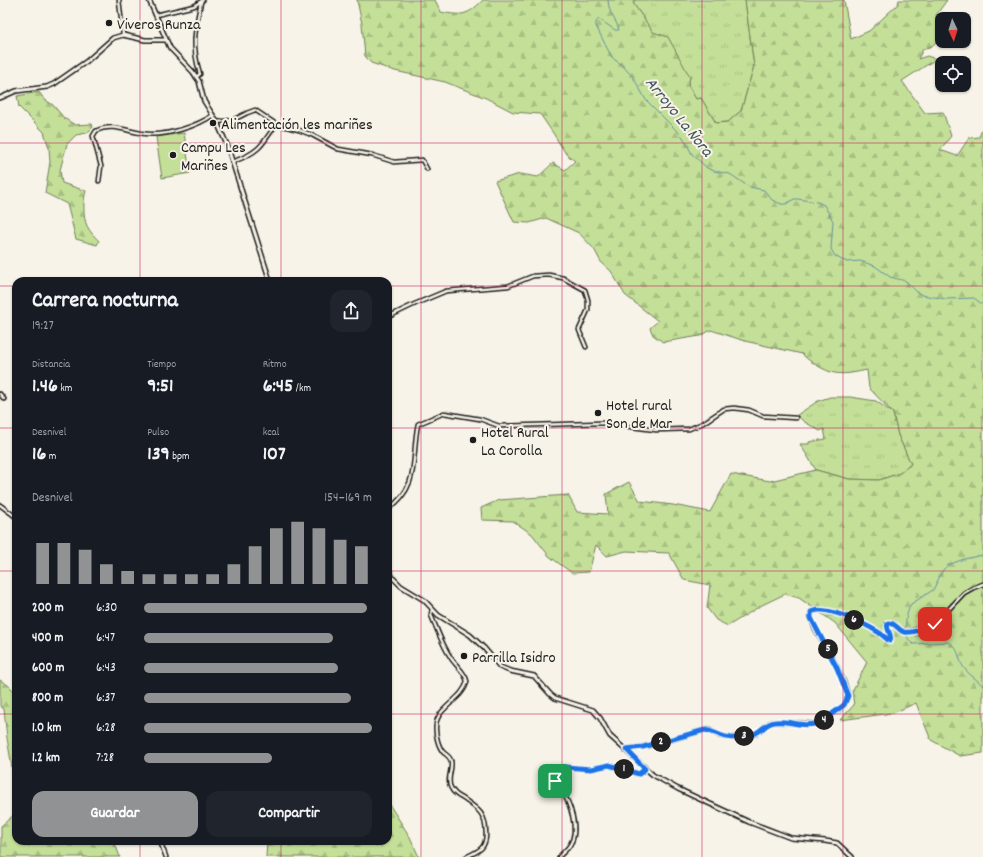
<!DOCTYPE html>
<html lang="es">
<meta charset="utf-8">
<style>
:root{--surface:#171b24;--page:#20242c;--text:#f1f3f6;--muted:#9ea1a6;--accent:#919294}
body{margin:0;font-family:Dekko,sans-serif;background:var(--page);color:var(--text);height:100vh;display:flex;flex-direction:column;font-size:15px;white-space:nowrap}
*{box-sizing:border-box;margin:0}
p{font-size:13px;color:var(--muted)}
.icon{flex:none;width:22px;height:22px;fill:none;stroke:currentColor;stroke-width:2;stroke-linecap:round;stroke-linejoin:round}
.map{position:relative;flex:1;overflow:hidden}
.drawer{position:absolute;left:12px;top:277px;width:380px;height:568px;display:flex;flex-direction:column;background:var(--surface);border-radius:12px;box-shadow:0 1px 3px #0004}
.drawer>*{flex:none}
.needle{width:26px;rotate:176deg}
.buttons{position:absolute;left:935px;top:12px;display:grid;gap:8px}
.buttons a{display:grid;place-items:center;width:36px;height:36px;border-radius:8px;background:var(--surface);box-shadow:0 1px 3px #0004;font-size:20px}
.pin{position:absolute;display:grid;place-items:center;width:34px;height:34px;color:#fff;margin:-17px;border-radius:8px;box-shadow:0 2px 6px #0006}
.km{position:absolute;width:20px;height:20px;margin:-10px;border-radius:50%;background:#222;color:#fff;font-size:11px;line-height:20px;text-align:center}
.round{display:grid;place-items:center;flex:none;width:42px;height:42px;border-radius:12px;background:var(--page)}
.headline{display:flex;align-items:center;justify-content:space-between;height:68px;padding:0 20px}
h1{font-size:22px;font-weight:700;line-height:30px}
.stats{display:grid;grid-template-columns:repeat(3,1fr);gap:6px;height:68px;padding:4px 20px}
.stats div{display:grid;align-content:center}
.stats b{font-size:20px;font-weight:700}
.stats small{font-size:11px;font-weight:400}
.stats p{font-size:11px}
.chart{height:112px;padding:8px 20px}
.chart p{display:flex;justify-content:space-between}
.chart svg{width:100%;height:72px;margin-top:4px;stroke:var(--accent);stroke-width:6}
.cta{display:flex;gap:8px;margin-top:auto;padding:8px 20px}
.cta a{flex:1;height:46px;border-radius:12px;background:var(--accent);color:#fff;font-size:16px;font-weight:700;line-height:46px;text-align:center}
.cta a+a{background:var(--page);color:var(--text)}
ul{padding:0 20px;list-style:none;font-size:13px}
li{display:grid;grid-template-columns:64px 48px 1fr;align-items:center;height:30px}
li i{height:10px;border-radius:5px;background:var(--accent)}
.map>svg:first-child{display:block}
.grass{fill:url(#grass-tufts);stroke:#707e5a}
.forest{fill:url(#forest-firs);stroke:#707e5a}
.pitch{fill:#c4e098;stroke:#707e5a}
.lines{fill:none;stroke-linecap:round;stroke-linejoin:round}
.stream{stroke:#658ea0;stroke-width:1}
.minor-casing{stroke:#1c1c1c;stroke-width:5.5}
.tertiary-casing{stroke:#1c1c1c;stroke-width:6}
.minor{stroke:#f7f3e8;stroke-width:2.5}
.tertiary{stroke:#f7f3e8;stroke-width:3}
.route-casing{stroke:#fff;stroke-width:8}
.route{stroke:#1a73e8;stroke-width:5}
.grid{fill:none;stroke:#c2185b;stroke-width:1;stroke-opacity:0.55}
.poi-dot{fill:#1c1c1c;stroke:#f7f3e8;stroke-width:1.5}
.labels{text-anchor:middle;stroke-width:4;stroke-linejoin:round;paint-order:stroke}
.poi-label{font-size:16px;fill:#1c1c1c;stroke:#f7f3e8;text-anchor:start}
.water-label{font-size:17px;font-style:italic;fill:#41555e;stroke:#f7f3e8}
</style>
<div class="map">
<svg width="983" height="857" viewBox="0 0 983 857">
<defs>
<pattern id="grass-tufts" width="24" height="20" patternUnits="userSpaceOnUse"><rect width="24" height="20" fill="#c4e098"/><path d="M3 7l-1-3M5 7V3M7 7l1-3M15 17l-1-3M17 17v-4M19 17l1-3" fill="none" stroke="#a8c082"/></pattern>
<pattern id="forest-firs" width="22" height="20" patternUnits="userSpaceOnUse"><rect width="22" height="20" fill="#c4e098"/><path d="M5 1l3.5 6h-7zM16 11l3.5 6h-7z" fill="#a8c082"/></pattern>
</defs>
<rect width="100%" height="100%" fill="#f7f3e8"/>
<filter id="ink" filterUnits="userSpaceOnUse"><feTurbulence type="fractalNoise" baseFrequency=".025" numOctaves="2"/><feDisplacementMap in="SourceGraphic" scale="8" xChannelSelector="R" yChannelSelector="G"/><feConvolveMatrix kernelMatrix="1 2 1 2 8 2 1 2 1" color-interpolation-filters="sRGB"/></filter>
<g filter="url(#ink)">
<g class="grass">
<polygon points="635,0 745,0 754,66 741,111 728,122 716,123 701,98 696,99 688,85 690,77 653,33 633,3"/>
<polygon points="830,397 850,397 876,401 893,413 898,435 911,464 900,473 879,480 849,479 816,470 800,444 809,444 809,442 826,439 824,429 820,431 803,421 797,415 818,401"/>
</g>
<g class="forest">
<path d="M 357,0 L 435,0 L 441,12 C 462,16 467,16 483,0 L 635,0 L 633,3 L 653,32 L 668,37 L 690,77 L 688,85 L 696,99 L 701,98 L 716,123 L 728,122 L 741,111 L 754,66 L 745,0 L 844,0 L 851,39 L 869,31 L 898,4 L 899,0 L 947,0 L 936,15 L 940,38 L 932,46 L 923,49 L 918,59 L 927,56 L 936,59 L 902,81 L 925,113 L 943,112 L 951,136 L 940,150 L 957,156 L 969,138 L 979,137 L 983,127 L 983,753 L 960,756 L 931,740 L 916,703 L 893,713 L 840,720 L 854,705 L 852,692 L 867,662 L 835,623 L 799,598 L 785,594 L 762,605 L 728,626 L 716,620 L 707,608 L 710,585 L 684,580 L 669,553 L 626,551 L 607,556 L 596,545 L 589,572 L 572,573 L 549,556 L 532,534 L 513,521 L 482,520 L 481,508 L 499,500 L 568,495 L 577,512 L 608,514 L 606,494 L 629,482 L 640,501 L 673,505 L 710,512 L 731,474 L 770,481 L 816,470 L 849,479 L 879,480 L 900,473 L 911,464 L 898,435 L 893,413 L 869,388 L 867,370 C 857,372 845,375 835,373 C 826,372 807,360 802,354 L 745,341 L 711,330 L 700,336 L 663,342 L 653,335 L 650,328 L 658,321 L 625,295 L 611,271 L 601,262 L 594,249 L 579,233 L 546,218 L 529,223 L 514,222 L 495,181 L 520,174 L 538,177 L 553,163 L 565,170 L 575,161 L 566,154 L 553,133 L 540,114 L 513,112 L 486,98 L 445,82 L 395,71 L 371,63 L 365,56 L 362,24 Z"/>
<path d="M 39,92 L 44,99 L 53,105 L 64,118 L 75,125 L 92,124 L 93,127 L 87,133 L 76,135 L 67,144 L 60,170 L 62,183 L 86,191 C 83,200 83,217 87,226 C 90,232 95,237 99,241 L 97,245 L 76,239 L 67,204 L 45,193 L 50,162 L 49,148 L 44,132 L 19,107 L 17,96 Z"/>
<polygon points="0,680 8,685 16,693 16,791 7,738 4,709 0,706"/>
<polygon points="388,799 389,804 410,837 419,857 266,857 267,841 388,841"/>
<polygon points="16,803 16,841 114,841 120,857 1,857 1,826 15,814"/>
</g>
<polygon class="pitch" points="184,133 190,173 162,178 156,137"/>
<g class="lines">
<g class="stream">
<path d="M 608,0 C 609,16 616,18 619,30 L 615,30 L 599,19 L 596,22 L 596,26 L 611,56 L 615,60 L 621,64 L 633,77 L 646,100 L 683,137 L 692,154 L 707,168 L 714,171 L 730,174 L 749,187 L 764,190 L 772,200 L 781,204 L 786,204 L 794,199 L 798,199 L 817,202 L 824,205 L 833,221 L 831,249 L 835,256 L 842,260 L 847,262 L 860,261 L 875,266 L 890,277 L 906,281 L 917,292 L 922,295 L 946,299 L 974,298 L 983,305"/>
<path d="M 983,555 L 964,559 L 948,565 L 943,570 L 933,590 L 911,604 C 905,615 902,637 913,644 L 947,642 C 961,648 957,658 964,668 C 969,675 977,679 983,686"/>
</g>
<g class="minor-casing">
<g id="minor">
<polyline points="119,0 123,35"/>
<polyline points="156,15 194,6 203,0"/>
<path d="M 196,77 L 200,74 C 191,45 195,30 201,2"/>
<polyline points="217,122 233,120 247,113 255,110 276,124 299,130 312,135 338,149 372,155 394,162 422,160 427,169"/>
<path d="M 232,162 C 258,153 262,146 276,124"/>
<path d="M 99,181 L 101,166 L 93,136 L 96,131 C 113,122 130,133 148,134 C 166,136 198,126 213,115"/>
<polyline points="388,317 415,304 446,291 508,286 533,276 549,275 563,278 585,290 588,300 588,310 579,330 586,347"/>
<polyline points="0,394 4,399"/>
<polyline points="0,505 16,517"/>
<path d="M 388,509 C 421,487 411,456 418,424 L 444,413 L 480,419 L 499,426 L 601,423 L 656,430 L 689,429 L 703,423 L 724,409 L 734,408 L 749,410 L 763,416 L 796,418"/>
<path d="M 432,609 L 431,615 C 437,629 442,645 451,658 C 456,666 465,672 467,681 C 464,699 437,707 436,725 C 435,733 438,746 443,752 C 446,755 450,756 451,761 C 453,769 446,780 451,788 C 453,792 458,796 462,798 C 478,809 486,813 486,834 C 486,849 478,851 466,857"/>
<path d="M 626,749 L 648,746 L 705,730 L 709,730 L 720,736 L 731,738 L 756,734 L 769,723 L 774,722 L 817,724 L 839,710 L 844,705 L 848,696 C 846,683 833,659 826,647 C 820,636 810,625 811,612 C 825,604 864,624 878,632 C 882,634 886,639 890,641 L 891,638 L 887,625 L 888,623 L 894,624 L 901,631 L 908,632 L 935,624 L 964,593 L 973,588 L 983,584"/>
<polyline points="160,841 166,857"/>
<path d="M 559,857 C 562,853 567,850 570,845 C 580,830 570,803 561,789 C 558,783 552,779 551,773 L 554,769 L 565,767 L 591,769 L 609,765 L 639,774 L 645,769"/>
</g>
</g>
<g class="tertiary-casing">
<g id="tertiary">
<polyline points="149,0 170,48 193,72 199,81 204,101 217,122 227,145 270,281"/>
<polyline points="0,98 16,91 47,87 54,84 87,61 113,38 123,35 145,40 166,40"/>
<polyline points="388,568 393,578 401,586 424,600 438,615 470,635 484,648 500,667 510,671 534,676 550,694 555,698 593,710 600,718 610,736 653,775 678,789 749,822 791,838 825,841 837,843 852,857"/>
</g>
</g>
<use href="#minor" class="minor"/>
<use href="#tertiary" class="tertiary"/>
</g>
</g>
<g class="lines" filter="url(#ink)">
<g class="route-casing">
<path id="route" d="M 555,781 C 551,777 550,774 554,769 L 565,767 L 591,769 L 609,765 L 639,774 L 645,769 L 626,749 L 643,747 L 705,730 C 714,731 722,738 732,738 C 739,738 750,737 756,733 C 764,729 766,723 775,722 C 790,720 806,729 821,722 L 844,705 L 848,696 L 837,668 L 811,618 L 811,612 C 825,604 865,624 878,632 C 882,634 886,639 890,641 C 893,634 885,630 888,623 C 896,622 897,630 904,632 C 914,634 926,627 935,624"/>
</g>
<use href="#route" class="route"/>
</g>
<path class="grid" d="M 140,0 L 140,281M 281,0 L 281,281M 421,0 L 421,857M 562,0 L 562,857M 702,0 L 702,857M 843,0 L 843,857M 0,143 L 983,143M 0,286 L 16,286M 388,286 L 983,286M 0,428 L 16,428M 388,428 L 983,428M 0,571 L 16,571M 388,571 L 983,571M 0,714 L 16,714M 388,714 L 983,714M 140,841 L 140,857M 281,841 L 281,857"/>
<g class="poi-dot">
<circle cx="109" cy="23" r="4"/>
<circle cx="213" cy="123" r="4"/>
<circle cx="173" cy="155" r="4"/>
<circle cx="598" cy="413" r="4"/>
<circle cx="473" cy="440" r="4"/>
<circle cx="464" cy="656" r="4"/>
</g>
<g class="labels">
<g class="poi-label">
<text x="117" y="29">Viveros Runza</text>
<text x="221" y="129">Alimentación les mariñes</text>
<text x="181" y="152">Campu Les<tspan x="181" dy="18">Mariñes</tspan></text>
<text x="606" y="410">Hotel rural<tspan x="606" dy="18">Son de Mar</tspan></text>
<text x="481" y="437">Hotel Rural<tspan x="481" dy="18">La Corolla</tspan></text>
<text x="472" y="662">Parrilla Isidro</text>
</g>
<g class="water-label">
<text transform="translate(680 116) rotate(51)" y="6">Arroyo La Ñora</text>
</g>
</g>
</svg>
<div class="buttons">
<a><svg class="needle" viewBox="-14 -14 28 28"><path d="M0-13l5 13h-10z" fill="#e53935"/><path d="M0 13l5-13h-10z" fill="#9ea1a6"/></svg></a>
<a><svg class="icon" aria-label="locate" viewBox="0 0 24 24"><circle cx="12" cy="12" r="6"/><path d="M12 2v4M12 18v4M2 12h4M18 12h4"/></svg></a>
</div>
<div class="pin" style="left:555px;top:781px;background:#1e9e55"><svg class="icon" aria-label="arrive" viewBox="0 0 24 24"><path d="M6 21V4h12l-3 4 3 4H6"/></svg></div>
<div class="pin" style="left:935px;top:624px;background:#d93025"><svg class="icon" aria-label="check" viewBox="0 0 24 24"><path d="M5 12l5 5 9-10"/></svg></div>
<b class="km" style="left:624px;top:769px">1</b>
<b class="km" style="left:661px;top:742px">2</b>
<b class="km" style="left:744px;top:736px">3</b>
<b class="km" style="left:824px;top:720px">4</b>
<b class="km" style="left:828px;top:649px">5</b>
<b class="km" style="left:854px;top:620px">6</b>
<section class="drawer">
<div class="headline"><div><h1>Carrera nocturna</h1><p>19:27</p></div><a class="round"><svg class="icon" aria-label="share" viewBox="0 0 24 24"><path d="M12 15V3M7 8l5-5 5 5M5 13v7h14v-7"/></svg></a></div>
<div class="stats">
<div><p>Distancia</p><b>1.46<small> km</small></b></div>
<div><p>Tiempo</p><b>9:51</b></div>
<div><p>Ritmo</p><b>6:45<small> /km</small></b></div>
</div>
<div class="stats">
<div><p>Desnivel</p><b>16<small> m</small></b></div>
<div><p>Pulso</p><b>139<small> bpm</small></b></div>
<div><p>kcal</p><b>107</b></div>
</div>
<div class="chart"><p><span>Desnivel</span>154–169 m</p>
<svg viewBox="0 0 160 44" preserveAspectRatio="none"><path d="M5 44V19M15 44V19M25 44V23M35 44V32M45 44V36M55 44V38M65 44V38M75 44V38M85 44V38M95 44V32M105 44V21M115 44V10M125 44V6M135 44V10M145 44V17M155 44V21"/></svg>
</div>
<ul>
<li><b>200 m</b>6:30<i style="width:98%"></i></li>
<li><b>400 m</b>6:47<i style="width:83%"></i></li>
<li><b>600 m</b>6:43<i style="width:85%"></i></li>
<li><b>800 m</b>6:37<i style="width:91%"></i></li>
<li><b>1.0 km</b>6:28<i style="width:100%"></i></li>
<li><b>1.2 km</b>7:28<i style="width:56%"></i></li>
</ul>
<div class="cta"><a>Guardar</a><a>Compartir</a></div>
</section>
</div>
